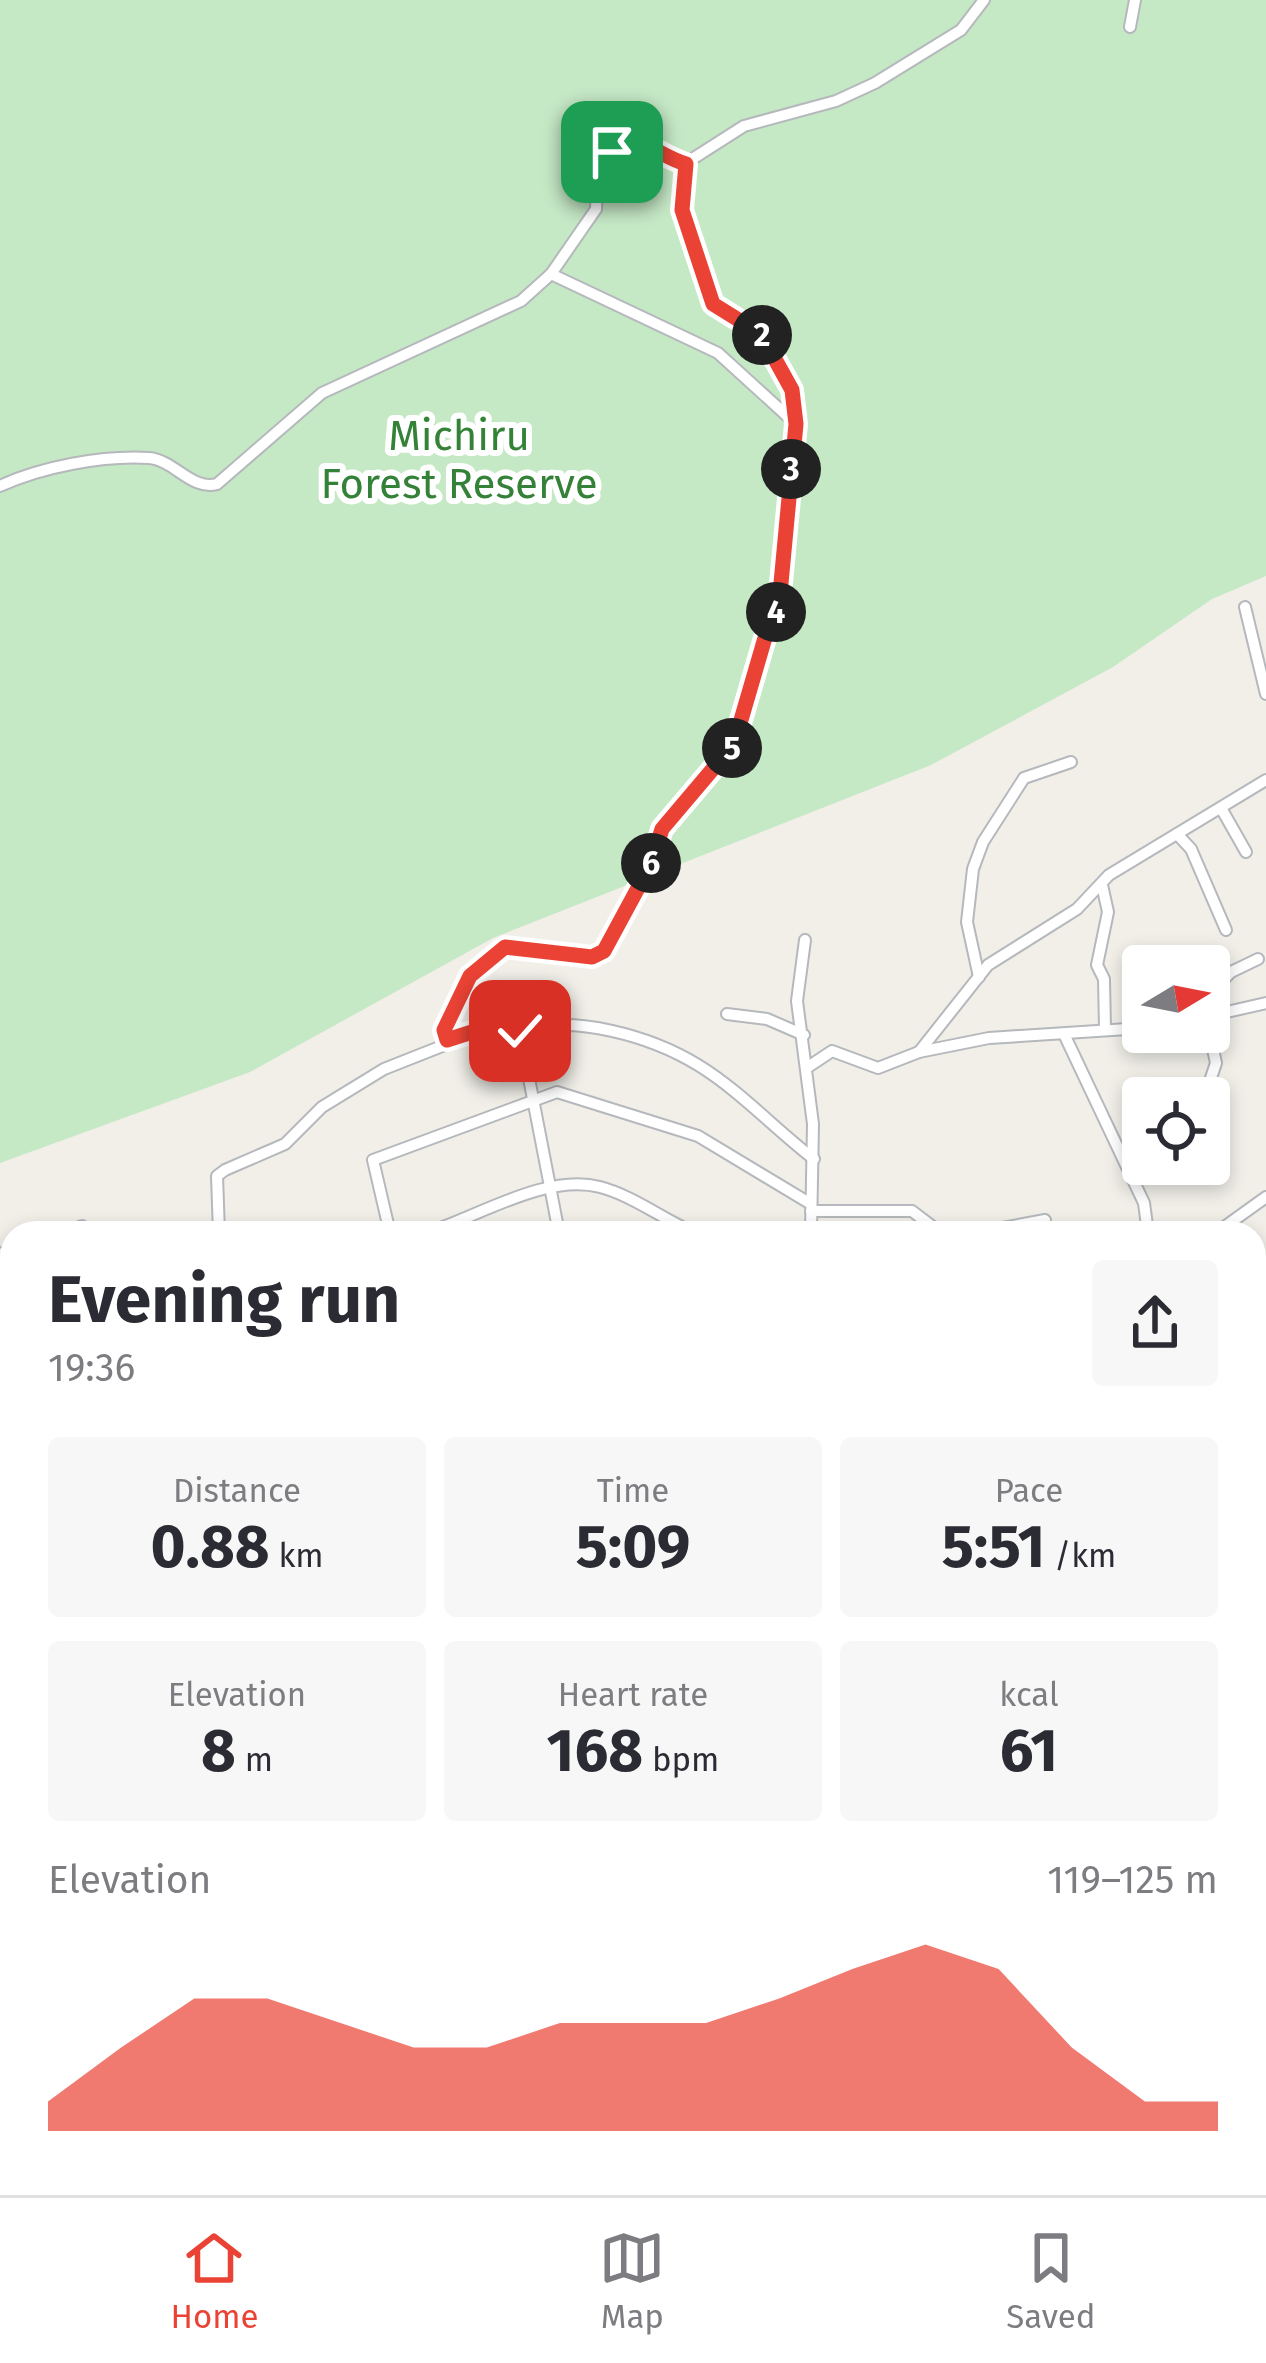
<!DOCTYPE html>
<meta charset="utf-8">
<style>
:root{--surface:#fff;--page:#f7f7f7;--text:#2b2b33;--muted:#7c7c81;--line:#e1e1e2;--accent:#ea4335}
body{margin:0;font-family:"Fira Sans",sans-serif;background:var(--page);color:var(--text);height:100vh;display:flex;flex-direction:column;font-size:45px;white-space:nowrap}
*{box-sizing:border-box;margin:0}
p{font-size:39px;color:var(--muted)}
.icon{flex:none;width:66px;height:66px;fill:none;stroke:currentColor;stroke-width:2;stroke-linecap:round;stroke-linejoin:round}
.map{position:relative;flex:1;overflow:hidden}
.sheet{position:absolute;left:0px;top:1221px;width:1266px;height:975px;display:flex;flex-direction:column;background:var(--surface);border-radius:36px 36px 0 0;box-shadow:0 6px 18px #0003}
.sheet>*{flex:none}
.needle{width:78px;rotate:80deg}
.tools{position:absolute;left:1122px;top:945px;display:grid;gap:24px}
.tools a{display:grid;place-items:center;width:108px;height:108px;border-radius:12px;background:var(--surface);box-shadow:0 6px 18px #0003;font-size:60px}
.pin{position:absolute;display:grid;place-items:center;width:102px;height:102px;color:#fff;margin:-51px;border-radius:24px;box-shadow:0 6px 18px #0006}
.km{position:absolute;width:60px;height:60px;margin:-30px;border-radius:50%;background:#222;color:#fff;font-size:33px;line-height:60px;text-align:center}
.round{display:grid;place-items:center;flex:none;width:126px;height:126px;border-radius:12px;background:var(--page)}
.head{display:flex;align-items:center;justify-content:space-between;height:204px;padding:0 48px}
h1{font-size:66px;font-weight:700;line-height:90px}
.figures{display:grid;grid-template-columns:repeat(3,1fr);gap:18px;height:204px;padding:12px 48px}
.figures div{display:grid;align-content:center;border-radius:12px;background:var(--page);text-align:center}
.figures b{font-size:60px;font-weight:700}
.figures small{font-size:33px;font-weight:400}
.figures p{font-size:33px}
.chart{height:336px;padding:24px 48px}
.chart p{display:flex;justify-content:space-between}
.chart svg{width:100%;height:216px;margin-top:12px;fill:var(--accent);opacity:.7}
.dock{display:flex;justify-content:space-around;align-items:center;height:168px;border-top:3px solid var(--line);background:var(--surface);font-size:33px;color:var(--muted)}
.dock a{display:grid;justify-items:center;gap:6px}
.dock .active{color:var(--accent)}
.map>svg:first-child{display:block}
.green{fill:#c5e8c5}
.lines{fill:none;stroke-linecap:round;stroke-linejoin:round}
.street-casing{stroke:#b5b8bc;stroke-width:14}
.secondary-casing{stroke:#b6babf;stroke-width:20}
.street{stroke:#fff;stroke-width:10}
.secondary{stroke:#fff;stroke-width:16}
.route-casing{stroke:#fff;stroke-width:24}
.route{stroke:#ea4335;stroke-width:15}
.labels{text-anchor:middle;stroke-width:12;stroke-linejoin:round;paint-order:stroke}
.park-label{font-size:42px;fill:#348238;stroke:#fff}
</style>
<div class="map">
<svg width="1266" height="2195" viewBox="0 0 1266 2195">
<rect width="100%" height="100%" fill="#f1efe8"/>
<polygon class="green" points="0,0 1266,0 1266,576 1212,599 1113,667 931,765 493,938 250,1072 0,1163"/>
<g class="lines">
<g class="street-casing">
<g id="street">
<polyline points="1130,27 1135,0"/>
<polyline points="551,274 718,353 796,424"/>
<path d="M 0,486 C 41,467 103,455 149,458 C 174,460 192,491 217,484 L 322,393 L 521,301 L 551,274 L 596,209 L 597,178 L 612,151 L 629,141 L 646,142 L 686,163"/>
<polyline points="1245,607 1266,694"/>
<polyline points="1221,808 1246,852"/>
<polyline points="1177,834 1191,849 1226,930"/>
<polyline points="1102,885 1108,912 1097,965 1104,979 1105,1028"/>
<polyline points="805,940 797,1001 813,1124 811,1233"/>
<polyline points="979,977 967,922 973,869 983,842 1024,778 1071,762"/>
<polyline points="1209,994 1231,972 1258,959"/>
<polyline points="727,1014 767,1019 804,1035"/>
<polyline points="1209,1016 1266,1003"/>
<path d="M 520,1032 C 573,1013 652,1037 698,1065 C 739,1090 775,1129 814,1159"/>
<polyline points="1064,1034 1144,1203 1148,1233"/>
<path d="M 447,1040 C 437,1008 479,962 505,947 L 591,957 L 604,951 L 651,864 L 662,829 L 734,744 L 780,583 L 796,424 L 792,390 L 761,334 L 713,304 L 682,210 L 686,163 L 744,126 L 836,101 L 875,83 L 961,30 L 984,0"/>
<polyline points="919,1052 988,965 1077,909 1109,875 1266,780"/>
<polyline points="808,1067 832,1051 878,1068 919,1052 989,1038 1143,1028"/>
<polyline points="1205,1096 1216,1063 1209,1031"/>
<polyline points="811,1211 912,1211 941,1233"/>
<polyline points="65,1233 82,1226"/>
<polyline points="219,1233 217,1176 225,1170 285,1144 322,1107 384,1069 503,1022 520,1032 559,1233"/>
<polyline points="390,1233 373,1160 557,1092 698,1136 811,1204"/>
<path d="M 426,1233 C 478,1217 545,1173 600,1187 C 634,1196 664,1220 695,1233"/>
<polyline points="975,1233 1045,1220"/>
<polyline points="1216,1233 1266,1197"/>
<polyline points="0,1254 12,1250"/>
<polyline points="1254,1306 1266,1304"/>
<polyline points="0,1338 12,1334"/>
<polyline points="0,1429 12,1425"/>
<polyline points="1254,1483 1266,1477"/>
<polyline points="0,1624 12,1620"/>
<polyline points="0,1665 12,1684"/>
<polyline points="1254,1773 1266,1776"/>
<polyline points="0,1798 12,1793"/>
<polyline points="0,1902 12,1896"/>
<polyline points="1254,2062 1266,2064"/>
<polyline points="0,2093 12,2096"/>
<polyline points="1165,2184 1181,2195"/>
<polyline points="22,2195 33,2184"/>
<polyline points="384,2195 406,2188"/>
<polyline points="1074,2195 1079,2184"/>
</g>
</g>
<g class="secondary-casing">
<g id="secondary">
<polyline points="0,1524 12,1520"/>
<polyline points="1254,1624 1266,1627"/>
</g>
</g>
<use href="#street" class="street"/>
<use href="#secondary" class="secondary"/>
</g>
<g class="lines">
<g class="route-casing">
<path id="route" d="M 520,1031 L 503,1022 L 447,1040 L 444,1030 L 470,976 L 505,947 L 592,957 L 604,951 L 651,864 L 662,829 L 734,744 L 781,583 L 796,424 L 792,390 L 761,334 L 713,304 L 682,210 L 686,164 C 655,155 644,132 612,152"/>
</g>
<use href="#route" class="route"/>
</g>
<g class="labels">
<g class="park-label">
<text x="459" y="450">Michiru<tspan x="459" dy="48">Forest Reserve</tspan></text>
</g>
</g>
</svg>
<div class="tools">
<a><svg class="needle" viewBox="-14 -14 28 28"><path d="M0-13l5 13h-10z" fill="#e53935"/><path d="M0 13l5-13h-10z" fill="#7c7c81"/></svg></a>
<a><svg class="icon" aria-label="locate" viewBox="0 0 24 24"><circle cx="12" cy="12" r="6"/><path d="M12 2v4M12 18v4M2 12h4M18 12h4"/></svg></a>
</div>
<div class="pin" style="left:612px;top:152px;background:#1e9e55"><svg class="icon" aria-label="arrive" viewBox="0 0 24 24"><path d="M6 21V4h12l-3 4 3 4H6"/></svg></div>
<div class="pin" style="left:520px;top:1031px;background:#d93025"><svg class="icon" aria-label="check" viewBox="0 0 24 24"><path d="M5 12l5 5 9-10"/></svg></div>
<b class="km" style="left:762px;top:335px">2</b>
<b class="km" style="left:791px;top:469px">3</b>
<b class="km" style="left:776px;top:612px">4</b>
<b class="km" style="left:732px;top:748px">5</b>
<b class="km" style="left:651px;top:863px">6</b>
<section class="sheet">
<div class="head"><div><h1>Evening run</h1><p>19:36</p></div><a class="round"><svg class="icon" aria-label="share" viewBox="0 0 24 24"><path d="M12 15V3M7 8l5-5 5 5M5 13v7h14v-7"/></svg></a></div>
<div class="figures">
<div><p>Distance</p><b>0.88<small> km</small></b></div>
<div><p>Time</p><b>5:09</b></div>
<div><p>Pace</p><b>5:51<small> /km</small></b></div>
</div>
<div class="figures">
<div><p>Elevation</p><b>8<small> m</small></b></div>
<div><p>Heart rate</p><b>168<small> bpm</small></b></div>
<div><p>kcal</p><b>61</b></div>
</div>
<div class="chart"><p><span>Elevation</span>119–125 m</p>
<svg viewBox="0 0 160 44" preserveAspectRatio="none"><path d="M0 44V38L10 27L20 17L30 17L40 22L50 27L60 27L70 22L80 22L90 22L100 17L110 11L120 6L130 11L140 27L150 38L160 38V44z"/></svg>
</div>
</section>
</div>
<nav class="dock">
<a class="active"><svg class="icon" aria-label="home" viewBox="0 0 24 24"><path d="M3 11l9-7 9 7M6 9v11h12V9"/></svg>Home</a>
<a><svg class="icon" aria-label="map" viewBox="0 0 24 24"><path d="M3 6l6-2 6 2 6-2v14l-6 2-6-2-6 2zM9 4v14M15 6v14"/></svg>Map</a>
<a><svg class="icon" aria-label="saved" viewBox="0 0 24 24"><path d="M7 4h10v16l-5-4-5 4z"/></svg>Saved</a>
</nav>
